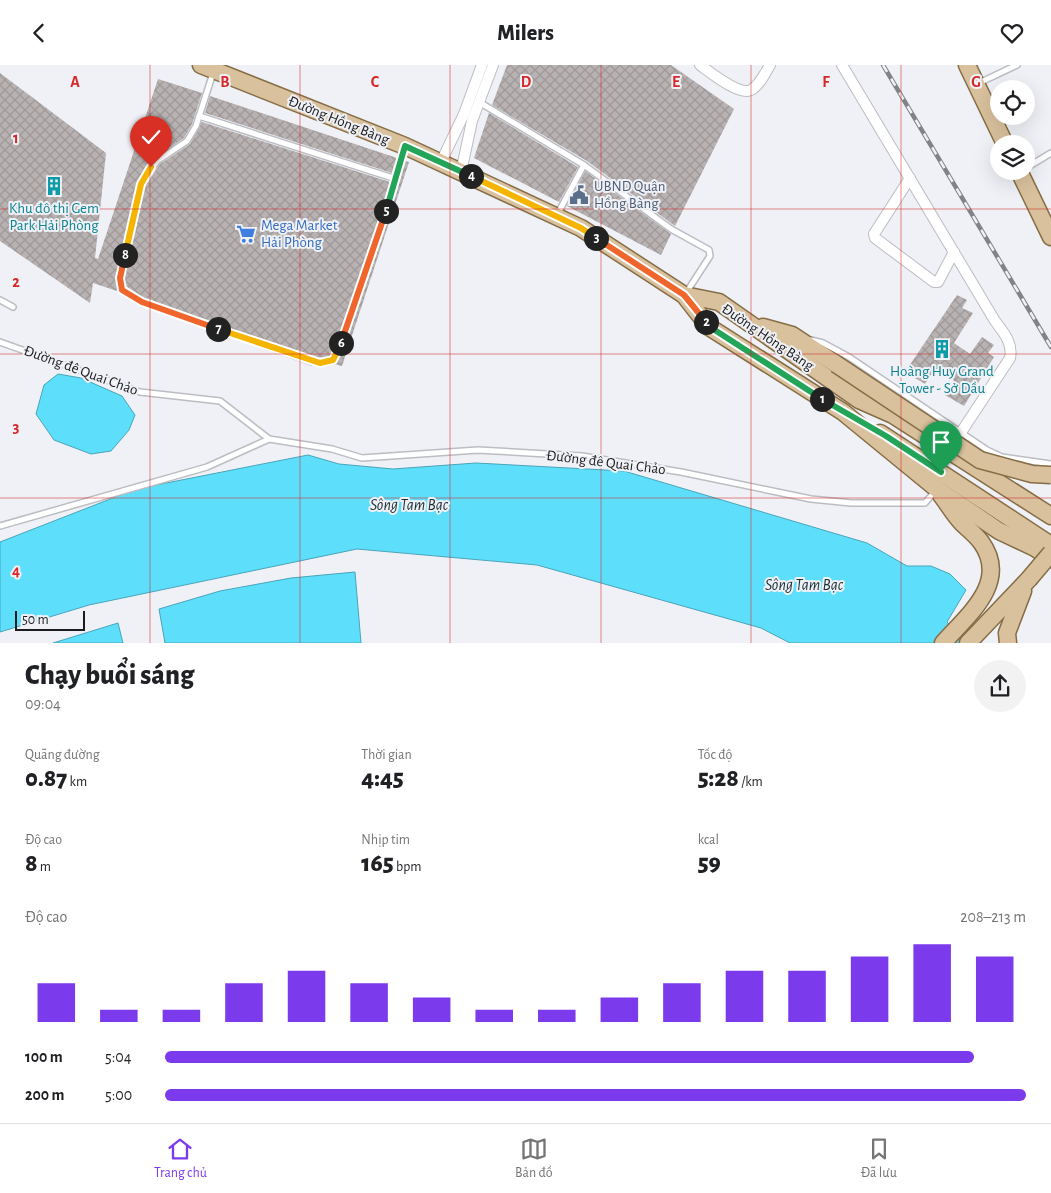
<!DOCTYPE html>
<html lang="vi">
<meta charset="utf-8">
<style>
:root{--surface:#fff;--page:#f2f2f2;--text:#202124;--muted:#757577;--line:#e0e0e0;--accent:#7c3aed}
body{margin:0;font-family:"Alegreya Sans",sans-serif;background:var(--page);color:var(--text);height:100vh;display:flex;flex-direction:column;font-size:19px;white-space:nowrap}
*{box-sizing:border-box;margin:0}
p{font-size:16px;color:var(--muted)}
.icon{flex:none;width:28px;height:28px;fill:none;stroke:currentColor;stroke-width:2;stroke-linecap:round;stroke-linejoin:round}
.map{position:relative;height:578px;overflow:hidden}
.side{display:flex;flex-direction:column;background:var(--surface);flex:1}
.side>*{flex:none}
.controls{position:absolute;left:990px;top:15px;display:grid;gap:10px}
.controls a{display:grid;place-items:center;width:45px;height:45px;border-radius:50%;background:var(--surface);box-shadow:0 5px 20px #0002;font-size:25px}
.scale{position:absolute;left:15px;bottom:12px;width:70px;box-sizing:border-box;padding-left:5px;border:2px solid #1b1c1d;border-top:0;font-size:14px;line-height:18px;white-space:nowrap;color:#1b1c1d;-webkit-text-stroke:4px #eff1f6;paint-order:stroke}
.pin{position:absolute;display:grid;place-items:center;width:42px;height:42px;color:#fff;margin:-51px -21px;border-radius:50% 50% 50% 0;rotate:-45deg;box-shadow:0 0 5px #0007}
.pin .icon{rotate:45deg}
.km{position:absolute;width:25px;height:25px;margin:-12px;border-radius:50%;background:#222;color:#fff;font-size:14px;line-height:25px;text-align:center}
.round{display:grid;place-items:center;flex:none;width:52px;height:52px;border-radius:26px;background:var(--page)}
.head{display:flex;align-items:center;justify-content:space-between;height:85px;padding:0 25px}
h1{font-size:28px;font-weight:800;line-height:38px}
.figures{display:grid;grid-template-columns:repeat(3,1fr);gap:8px;height:85px;padding:5px 25px}
.figures div{display:grid;align-content:center}
.figures b{font-size:25px;font-weight:800}
.figures small{font-size:14px;font-weight:400}
.figures p{font-size:14px}
.chart{height:140px;padding:10px 25px}
.chart p{display:flex;justify-content:space-between}
.chart svg{width:100%;height:90px;margin-top:5px;stroke:var(--accent);stroke-width:6}
ul{padding:0 25px;list-style:none;font-size:16px}
li{display:grid;grid-template-columns:80px 60px 1fr;align-items:center;height:38px}
li i{height:12px;border-radius:6px;background:var(--accent)}
header{display:flex;justify-content:space-between;align-items:center;height:65px;padding:0 25px;background:var(--surface);font-size:22px;font-weight:800}
.dock{display:flex;justify-content:space-around;align-items:center;height:70px;border-top:1px solid var(--line);background:var(--surface);font-size:14px;color:var(--muted)}
.dock a{display:grid;justify-items:center;gap:2px}
.dock .current{color:var(--accent)}
.map>svg:first-child{display:block}
.water{fill:#5ddffc;stroke:#49a4b9}
.building{fill:url(#building-cross-hatch)}
.lines{fill:none;stroke-linecap:round;stroke-linejoin:round}
.service-casing{stroke:#bbbdc2;stroke-width:8}
.minor-casing{stroke:#bbbdc2;stroke-width:12}
.primary-casing{stroke:#866d46;stroke-width:19}
.service{stroke:#fff;stroke-width:5}
.minor{stroke:#fff;stroke-width:10}
.primary{stroke:#d9c19d;stroke-width:16}
.rail-casing{stroke:#818386;stroke-width:4.5}
.rail{stroke:#eff1f6;stroke-width:2.5;stroke-dasharray:8;stroke-linecap:butt}
.primary-bridge-casing{stroke:#866d46;stroke-width:19;stroke-linecap:butt}
.primary-bridge{stroke:#d9c19d;stroke-width:16}
.split-1-casing{stroke:#fff;stroke-width:10}
.split-2-casing{stroke:#fff;stroke-width:10}
.split-3-casing{stroke:#fff;stroke-width:10}
.split-4-casing{stroke:#fff;stroke-width:10}
.split-5-casing{stroke:#fff;stroke-width:10}
.split-6-casing{stroke:#fff;stroke-width:10}
.split-7-casing{stroke:#fff;stroke-width:10}
.split-8-casing{stroke:#fff;stroke-width:10}
.split-9-casing{stroke:#fff;stroke-width:10}
.split-1{stroke:#22a559;stroke-width:6}
.split-2{stroke:#22a559;stroke-width:6}
.split-3{stroke:#f0652b;stroke-width:6}
.split-4{stroke:#f5b400;stroke-width:6}
.split-5{stroke:#22a559;stroke-width:6}
.split-6{stroke:#f0652b;stroke-width:6}
.split-7{stroke:#f5b400;stroke-width:6}
.split-8{stroke:#f0652b;stroke-width:6}
.split-9{stroke:#f5b400;stroke-width:6}
.grid{fill:none;stroke:#d62828;stroke-width:1;stroke-opacity:0.55}
.labels{text-anchor:middle;stroke-width:4;stroke-linejoin:round;paint-order:stroke}
.street-label{font-size:15px;fill:#1b1c1d;stroke:#eff1f6}
.service-label{font-size:15px;fill:#4e5e75;stroke:#eff1f6;text-anchor:start}
.culture-label{font-size:15px;fill:#0d838f;stroke:#eff1f6}
.shop-label{font-size:15px;fill:#366cbe;stroke:#eff1f6;text-anchor:start}
.water-label{font-size:16px;font-style:italic;fill:#192f35;stroke:#eff1f6}
.grid-label{font-size:16px;text-anchor:middle;font-weight:bold;fill:#d62828;stroke:#eff1f6;stroke-width:4;stroke-linejoin:round;paint-order:stroke}
</style>
<header><svg class="icon" aria-label="back" viewBox="0 0 24 24"><path d="M15 5l-7 7 7 7"/></svg>Milers<svg class="icon" aria-label="heart" viewBox="0 0 24 24"><path d="M12 20l-8-8c-3-5 5-10 8-4 3-6 11-1 8 4z"/></svg></header>
<div class="map">
<svg width="1051" height="578" viewBox="0 0 1051 578">
<defs>
<pattern id="building-cross-hatch" width="8" height="8" patternUnits="userSpaceOnUse" patternTransform="scale(1.25)"><rect width="8" height="8" fill="#b9b2b2"/><path d="M0 0l8 8M0 8l8-8" fill="none" stroke="#9e9899"/></pattern>
</defs>
<rect width="100%" height="100%" fill="#eff1f6"/>
<g class="water">
<polygon points="58,309 81,313 122,331 135,350 129,365 111,386 91,389 54,375 36,349 44,320"/>
<polygon points="308,390 339,399 393,404 476,398 624,406 867,478 907,501 931,501 950,509 966,525 947,557 969,578 790,578 761,563 537,500 357,484 89,540 0,567 0,477 136,424"/>
<polygon points="355,507 361,578 165,578 159,544 220,526 291,513"/>
<polygon points="118,558 123,578 53,578"/>
</g>
<g class="building">
<polygon points="507,0 671,0 734,44 675,161 587,96 492,40"/>
<polygon points="0,8 106,88 95,193 98,194 158,14 202,28 192,59 184,73 154,93 137,118 116,212 120,227 93,218 90,238 0,176"/>
<polygon points="210,31 397,93 392,108 205,48"/>
<polygon points="489,48 578,102 559,137 474,93"/>
<polygon points="202,57 390,117 377,163 333,288 329,291 318,293 259,274 144,233 127,222 124,213 145,121 160,99 190,79"/>
<polygon points="405,96 409,97 342,301 334,299 341,291 385,165"/>
<polygon points="585,106 671,169 661,190 567,141"/>
<polygon points="957,230 967,235 962,243 973,248 954,278 970,289 982,272 994,280 988,288 994,292 964,341 945,330 954,315 934,304 925,319 905,307"/>
</g>
<g class="lines">
<g class="service-casing">
<g id="service">
<path d="M 213,8 L 196,61 L 187,76 L 157,96 L 141,119 L 120,213 L 123,225 L 142,237 L 312,297 C 323,298 330,299 337,290 L 381,164 L 404,84"/>
<polyline points="979,18 1017,0"/>
<polyline points="479,37 584,100 671,164 709,185 710,191 686,228"/>
<polyline points="199,51 396,114"/>
<polyline points="1026,103 1051,88"/>
<polyline points="557,150 584,100"/>
<polyline points="0,235 13,242"/>
<polyline points="811,275 823,278 849,292 987,385 1002,392 1051,399"/>
<polyline points="0,277 140,327 220,336 269,374"/>
<polyline points="0,461 207,402 269,374 332,384 362,393 478,385 582,391 681,407 811,434 851,438 925,438 936,425"/>
</g>
</g>
<g class="minor-casing">
<g id="minor">
<path d="M 700,0 C 710,7 739,31 751,25 C 760,20 765,8 770,0"/>
<path d="M 842,0 L 995,256 C 1004,268 1013,278 1010,293 L 960,369"/>
<polyline points="441,97 464,49 482,0"/>
<polyline points="461,107 472,56 493,0"/>
<polyline points="910,113 874,169 875,173 934,217 938,217 954,187"/>
</g>
</g>
<g class="primary-casing">
<g id="primary">
<polyline points="201,0 405,81 581,163 684,230 709,262 843,347 937,424 999,466 1035,483 1051,494"/>
<polyline points="967,0 1005,79"/>
<polyline points="1019,106 1051,172"/>
<polyline points="684,230 719,237 859,335 893,350 1051,451"/>
<polyline points="763,262 792,270 836,299"/>
<polyline points="880,368 1051,480"/>
<path d="M 941,430 C 948,439 954,450 962,458 C 968,464 975,469 981,477 C 1010,517 968,550 943,578"/>
<polyline points="968,578 1029,514"/>
<polyline points="1008,578 1007,568 1023,526"/>
</g>
</g>
<use href="#service" class="service"/>
<use href="#minor" class="minor"/>
<use href="#primary" class="primary"/>
<g class="rail-casing">
<polyline id="rail" points="883,0 1051,282"/>
</g>
<use href="#rail" class="rail"/>
<g class="primary-bridge-casing">
<g id="primary-bridge">
<polyline points="836,299 980,395 1032,409 1051,410"/>
<polyline points="1029,514 1051,488"/>
</g>
</g>
<use href="#primary-bridge" class="primary-bridge"/>
</g>
<g class="lines">
<g class="split-1-casing">
<polyline id="split-1" points="822,334 886,371 941,407"/>
</g>
<g class="split-2-casing">
<polyline id="split-2" points="706,257 710,262 822,334"/>
</g>
<g class="split-3-casing">
<polyline id="split-3" points="596,173 684,230 706,257"/>
</g>
<g class="split-4-casing">
<polyline id="split-4" points="471,111 581,163 596,173"/>
</g>
<g class="split-5-casing">
<polyline id="split-5" points="386,146 405,81 471,111"/>
</g>
<g class="split-6-casing">
<polyline id="split-6" points="341,278 386,146"/>
</g>
<g class="split-7-casing">
<polyline id="split-7" points="218,264 320,298 333,295 341,278"/>
</g>
<g class="split-8-casing">
<polyline id="split-8" points="125,190 120,213 122,225 142,237 218,264"/>
</g>
<g class="split-9-casing">
<polyline id="split-9" points="125,190 141,119 151,102"/>
</g>
<use href="#split-1" class="split-1"/>
<use href="#split-2" class="split-2"/>
<use href="#split-3" class="split-3"/>
<use href="#split-4" class="split-4"/>
<use href="#split-5" class="split-5"/>
<use href="#split-6" class="split-6"/>
<use href="#split-7" class="split-7"/>
<use href="#split-8" class="split-8"/>
<use href="#split-9" class="split-9"/>
</g>
<path class="grid" d="M 150,0 L 150,578M 300,0 L 300,578M 450,0 L 450,578M 601,0 L 601,578M 751,0 L 751,578M 901,0 L 901,578M 0,144 L 1051,144M 0,289 L 1051,289M 0,433 L 1051,433"/>
<defs>
<g id="building-bare" transform="scale(1.5)"><path d="M-4-6H4V6H1V3H-1V6H-4ZM-2.5-4.3h1.7v1.8h-1.7ZM.8-4.3h1.7v1.8H.8ZM-2.5-1h1.7V.8h-1.7ZM.8-1h1.7V.8H.8Z" fill="#0f9aa8" stroke="#eff1f6" stroke-width="2.5" paint-order="stroke"/></g>
<g id="civic-bare" transform="scale(1.5)"><path d="M-.6-6.5H3V-4.5H.6V-3L4-1V1h2V6H-6V1h2V-1L-.6-3ZM-1.2 2.5V6h2.4V2.5Z" fill="#5c6f8a" stroke="#eff1f6" stroke-width="2.5" paint-order="stroke"/></g>
<g id="supermarket-bare" transform="scale(1.5)"><path d="M-6-5.5h2.5l.6 2H6L4.5 2H-2.5L-4.4-4H-6ZM-1.5 3.2a1.3 1.3 0 1 0 .1 0ZM3 3.2a1.3 1.3 0 1 0 .1 0Z" fill="#3f7fe0" stroke="#eff1f6" stroke-width="2.5" paint-order="stroke"/></g>
</defs>
<g fill-rule="evenodd">
<use href="#building-bare" x="54" y="121"/>
<use href="#civic-bare" x="579" y="130"/>
<use href="#supermarket-bare" x="246" y="169"/>
<use href="#building-bare" x="942" y="284"/>
</g>
<g class="labels">
<g class="street-label">
<text transform="translate(339 55) rotate(22)" y="5">Đường Hồng Bàng</text>
<text transform="translate(768 272) rotate(34)" y="5">Đường Hồng Bàng</text>
<text transform="translate(81 305) rotate(20)" y="5">Đường đê Quai Chảo</text>
<text transform="translate(606 397) rotate(7)" y="5">Đường đê Quai Chảo</text>
</g>
<g class="service-label">
<text x="594" y="126">UBND Quận<tspan x="594" dy="17">Hồng Bàng</tspan></text>
</g>
<g class="culture-label">
<text x="54" y="148">Khu đô thị Gem<tspan x="54" dy="17">Park Hải Phòng</tspan></text>
<text x="942" y="311">Hoàng Huy Grand<tspan x="942" dy="17">Tower - Sở Dầu</tspan></text>
</g>
<g class="shop-label">
<text x="261" y="165">Mega Market<tspan x="261" dy="17">Hải Phòng</tspan></text>
</g>
<g class="water-label">
<text x="409" y="445">Sông Tam Bạc</text>
<text x="804" y="525">Sông Tam Bạc</text>
</g>
</g>
<g class="grid-label">
<text x="75" y="22">A</text>
<text x="225" y="22">B</text>
<text x="375" y="22">C</text>
<text x="526" y="22">D</text>
<text x="676" y="22">E</text>
<text x="826" y="22">F</text>
<text x="976" y="22">G</text>
<text x="16" y="78">1</text>
<text x="16" y="222">2</text>
<text x="16" y="367">3</text>
<text x="16" y="511">4</text>
</g>
</svg>
<div class="controls">
<a><svg class="icon" aria-label="locate" viewBox="0 0 24 24"><circle cx="12" cy="12" r="6"/><path d="M12 2v4M12 18v4M2 12h4M18 12h4"/></svg></a>
<a><svg class="icon" aria-label="layers" viewBox="0 0 24 24"><path d="M12 4l9 5-9 5-9-5zM3 14l9 5 9-5"/></svg></a>
</div>
<div class="scale">50 m</div>
<div class="pin" style="left:941px;top:407px;background:#1e9e55"><svg class="icon" aria-label="arrive" viewBox="0 0 24 24"><path d="M6 21V4h12l-3 4 3 4H6"/></svg></div>
<div class="pin" style="left:151px;top:102px;background:#d93025"><svg class="icon" aria-label="check" viewBox="0 0 24 24"><path d="M5 12l5 5 9-10"/></svg></div>
<b class="km" style="left:822px;top:334px">1</b>
<b class="km" style="left:706px;top:257px">2</b>
<b class="km" style="left:596px;top:173px">3</b>
<b class="km" style="left:471px;top:111px">4</b>
<b class="km" style="left:386px;top:146px">5</b>
<b class="km" style="left:341px;top:278px">6</b>
<b class="km" style="left:218px;top:264px">7</b>
<b class="km" style="left:125px;top:190px">8</b>
</div>
<section class="side">
<div class="head"><div><h1>Chạy buổi sáng</h1><p>09:04</p></div><a class="round"><svg class="icon" aria-label="share" viewBox="0 0 24 24"><path d="M12 15V3M7 8l5-5 5 5M5 13v7h14v-7"/></svg></a></div>
<div class="figures">
<div><p>Quãng đường</p><b>0.87<small> km</small></b></div>
<div><p>Thời gian</p><b>4:45</b></div>
<div><p>Tốc độ</p><b>5:28<small> /km</small></b></div>
</div>
<div class="figures">
<div><p>Độ cao</p><b>8<small> m</small></b></div>
<div><p>Nhịp tim</p><b>165<small> bpm</small></b></div>
<div><p>kcal</p><b>59</b></div>
</div>
<div class="chart"><p><span>Độ cao</span>208–213 m</p>
<svg viewBox="0 0 160 44" preserveAspectRatio="none"><path d="M5 44V25M15 44V38M25 44V38M35 44V25M45 44V19M55 44V25M65 44V32M75 44V38M85 44V38M95 44V32M105 44V25M115 44V19M125 44V19M135 44V12M145 44V6M155 44V12"/></svg>
</div>
<ul>
<li><b>100 m</b>5:04<i style="width:94%"></i></li>
<li><b>200 m</b>5:00<i style="width:100%"></i></li>
</ul>
</section>
<nav class="dock">
<a class="current"><svg class="icon" aria-label="home" viewBox="0 0 24 24"><path d="M3 11l9-7 9 7M6 9v11h12V9"/></svg>Trang chủ</a>
<a><svg class="icon" aria-label="map" viewBox="0 0 24 24"><path d="M3 6l6-2 6 2 6-2v14l-6 2-6-2-6 2zM9 4v14M15 6v14"/></svg>Bản đồ</a>
<a><svg class="icon" aria-label="saved" viewBox="0 0 24 24"><path d="M7 4h10v16l-5-4-5 4z"/></svg>Đã lưu</a>
</nav>
